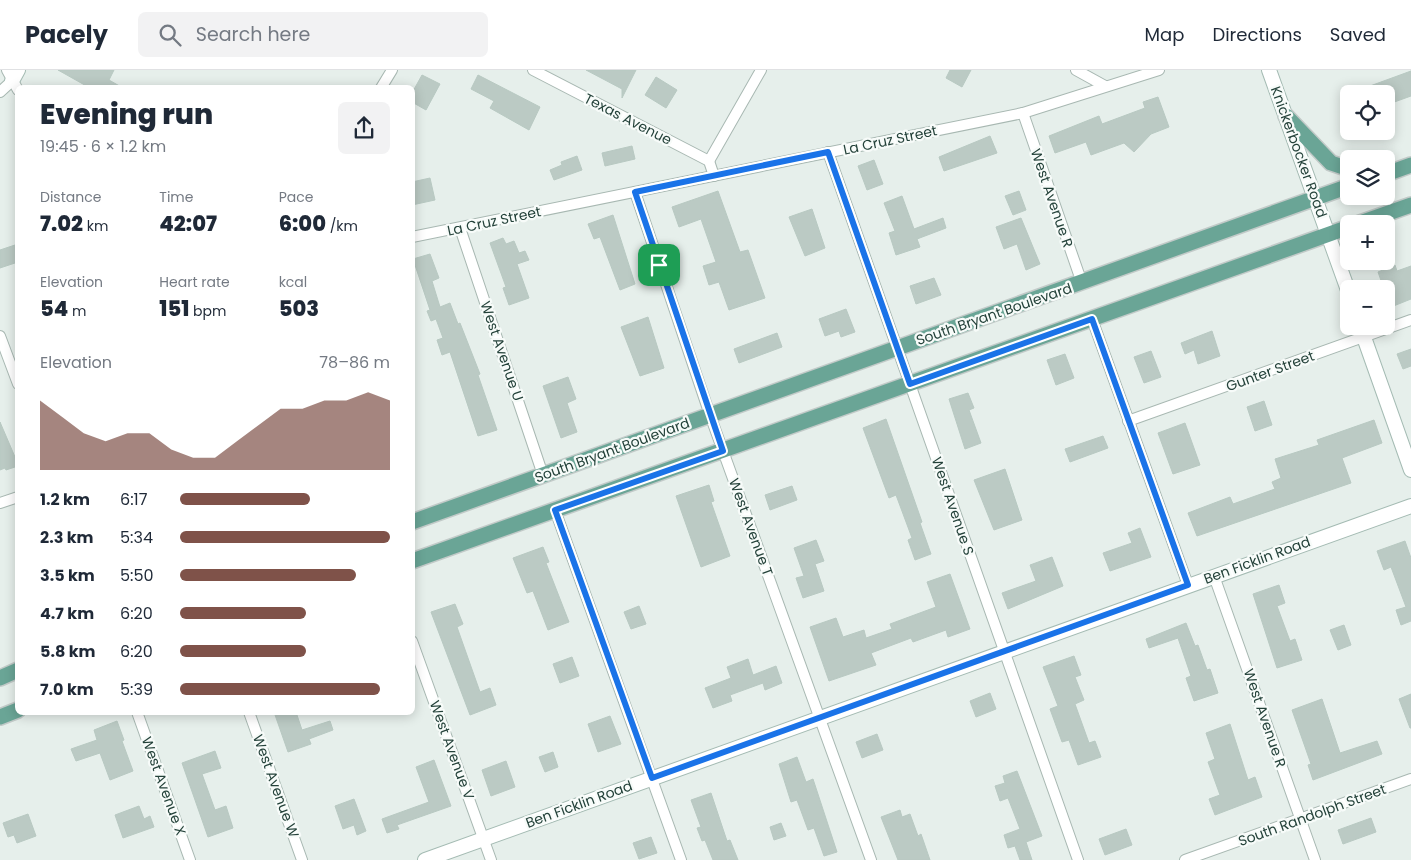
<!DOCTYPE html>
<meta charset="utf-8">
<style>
:root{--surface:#fff;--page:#f2f2f3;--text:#1f2937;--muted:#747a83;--line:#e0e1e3;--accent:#7f5249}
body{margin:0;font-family:Poppins,sans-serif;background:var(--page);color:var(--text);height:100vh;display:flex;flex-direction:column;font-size:19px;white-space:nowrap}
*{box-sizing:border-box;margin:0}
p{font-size:16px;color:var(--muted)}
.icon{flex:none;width:28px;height:28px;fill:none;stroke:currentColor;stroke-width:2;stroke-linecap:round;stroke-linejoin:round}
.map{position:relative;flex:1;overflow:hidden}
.sheet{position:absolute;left:15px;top:15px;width:400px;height:630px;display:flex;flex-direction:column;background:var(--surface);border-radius:8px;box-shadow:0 2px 12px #0003}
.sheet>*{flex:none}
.fabs{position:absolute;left:1340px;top:15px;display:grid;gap:10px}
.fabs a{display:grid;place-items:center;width:55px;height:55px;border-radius:8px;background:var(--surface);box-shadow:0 2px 12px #0003;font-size:25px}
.pin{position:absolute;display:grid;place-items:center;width:42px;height:42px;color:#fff;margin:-21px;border-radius:10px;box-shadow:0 2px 8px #0006}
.round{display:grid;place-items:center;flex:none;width:52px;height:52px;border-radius:8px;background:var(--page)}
.summary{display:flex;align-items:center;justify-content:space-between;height:85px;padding:0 25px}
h1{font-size:28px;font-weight:800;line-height:38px}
.figures{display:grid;grid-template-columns:repeat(3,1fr);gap:8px;height:85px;padding:5px 25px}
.figures div{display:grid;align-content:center}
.figures b{font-size:21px;font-weight:800}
.figures small{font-size:14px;font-weight:400}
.figures p{font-size:14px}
.chart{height:140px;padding:10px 25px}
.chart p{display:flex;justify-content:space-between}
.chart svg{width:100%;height:90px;margin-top:5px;fill:var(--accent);opacity:.7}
ul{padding:0 25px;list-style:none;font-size:16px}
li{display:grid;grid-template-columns:80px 60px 1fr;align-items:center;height:38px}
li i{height:12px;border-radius:6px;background:var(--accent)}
header{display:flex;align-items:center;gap:30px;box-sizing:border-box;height:70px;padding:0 25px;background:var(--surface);border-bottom:1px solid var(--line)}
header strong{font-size:24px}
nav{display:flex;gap:28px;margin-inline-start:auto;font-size:18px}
.search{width:350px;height:45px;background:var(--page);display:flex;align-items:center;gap:12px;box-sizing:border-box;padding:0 18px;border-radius:8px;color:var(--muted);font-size:19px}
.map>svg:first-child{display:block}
.building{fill:#bbcac4;stroke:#b8c9c2}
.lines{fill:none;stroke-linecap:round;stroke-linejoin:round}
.street-casing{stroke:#a8b8b2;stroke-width:12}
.secondary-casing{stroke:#a4bbb3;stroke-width:16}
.primary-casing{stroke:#c2cac8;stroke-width:18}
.street{stroke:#fff;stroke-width:10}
.secondary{stroke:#fff;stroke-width:14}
.primary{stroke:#6aa596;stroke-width:15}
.route-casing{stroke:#fff;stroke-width:10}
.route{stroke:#1a73e8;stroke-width:6}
.labels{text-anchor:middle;stroke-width:4.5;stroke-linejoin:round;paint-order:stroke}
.street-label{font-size:14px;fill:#24423a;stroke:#f7fbf9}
</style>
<header>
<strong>Pacely</strong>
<div class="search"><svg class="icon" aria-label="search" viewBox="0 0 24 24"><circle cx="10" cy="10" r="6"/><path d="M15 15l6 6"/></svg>Search here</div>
<nav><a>Map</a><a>Directions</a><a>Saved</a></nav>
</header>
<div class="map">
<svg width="1411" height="790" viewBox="0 0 1411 790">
<rect width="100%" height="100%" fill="#e6efeb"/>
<g class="building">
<polygon points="58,0 114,0 109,10 123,18 90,18"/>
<polygon points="586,0 636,0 622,28 622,19"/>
<polygon points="950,0 971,0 962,17 946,8"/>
<polygon points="1411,1 1411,26 1386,35 1386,24 1373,24 1370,16"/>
<polygon points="422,5 440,14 426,40 412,32 412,23"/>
<polygon points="478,5 540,37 529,60 490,38 494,31 471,19"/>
<polygon points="656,7 677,20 666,38 645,25"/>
<polygon points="1158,27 1169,57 1151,64 1134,82 1124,73 1091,85 1086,72 1055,83 1049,66 1099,46 1102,54 1145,38 1143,32"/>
<polygon points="990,66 997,83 944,101 939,87"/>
<polygon points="632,76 635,89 605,96 602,83"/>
<polygon points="577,86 582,100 554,110 550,100 562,95 561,92"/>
<polygon points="874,90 883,114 867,120 858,96"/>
<polygon points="430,108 435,130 412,135 412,112"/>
<polygon points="718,121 740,182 748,180 765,228 729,240 719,212 709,215 703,196 716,192 701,149 679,157 672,137"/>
<polygon points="1019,121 1026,140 1013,145 1005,126"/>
<polygon points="902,126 914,159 943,148 946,158 917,169 920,177 896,185 889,163 895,161 884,133"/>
<polygon points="812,139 825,178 805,186 789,147"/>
<polygon points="613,145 635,214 620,220 600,167 594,169 588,154"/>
<polygon points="1021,148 1040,194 1026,200 1017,174 1004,179 996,157"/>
<polygon points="503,168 506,174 514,171 519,183 525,181 529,190 517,194 529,228 509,235 503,218 506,217 490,173"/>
<polygon points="18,174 18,192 0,198 0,180"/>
<polygon points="430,184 439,208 432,211 440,237 450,233 458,254 460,253 480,304 478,305 497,360 478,366 450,282 442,285 437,270 443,268 436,249 431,251 427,241 430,240 413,189"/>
<polygon points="1395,195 1397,201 1411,196 1411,229 1391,237 1386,219 1384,219 1378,202"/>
<polygon points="934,208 941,225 916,234 910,216"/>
<polygon points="846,239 855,262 841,267 839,261 825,266 819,249"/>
<polygon points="648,247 664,298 640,306 621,257"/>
<polygon points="1212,261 1220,286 1198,294 1194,280 1185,284 1181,273"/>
<polygon points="777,263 782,277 739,293 734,279"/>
<polygon points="1411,279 1411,296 1403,299 1397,284"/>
<polygon points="1151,281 1161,307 1144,313 1134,287"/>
<polygon points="1065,284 1074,308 1056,315 1047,290"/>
<polygon points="568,307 576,329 567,333 577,362 561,368 543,316"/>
<polygon points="968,323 974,338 969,340 981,373 965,379 949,329"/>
<polygon points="1264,331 1272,355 1255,361 1247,337"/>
<polygon points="886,349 922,452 920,453 931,484 915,490 908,470 912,468 896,425 889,428 863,358"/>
<polygon points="1374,350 1382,373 1342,388 1351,413 1197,466 1188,443 1230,427 1233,434 1275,419 1272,412 1281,408 1275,389 1319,375 1317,370"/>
<polygon points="0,352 18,394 18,396 6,400 5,398 0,400"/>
<polygon points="1185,353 1200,395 1173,404 1158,363"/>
<polygon points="1103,366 1108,378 1070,392 1065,379"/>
<polygon points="1005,399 1022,450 994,460 974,410"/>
<polygon points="709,415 714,431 711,432 730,486 701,497 676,426"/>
<polygon points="792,416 797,430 770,440 765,425"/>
<polygon points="1140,458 1151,487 1110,501 1103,483 1132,473 1128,463"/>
<polygon points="816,470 824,491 815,494 824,521 803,528 796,508 804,506 794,478"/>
<polygon points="1405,471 1411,488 1411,551 1401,555 1396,540 1406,537 1391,497 1384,500 1377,481"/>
<polygon points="543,477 549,492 546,493 569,552 548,560 533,521 527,523 513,488"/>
<polygon points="1052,487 1063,516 1008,539 1002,523 1036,511 1030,495"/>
<polygon points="950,504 970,559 948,567 946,560 913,572 911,568 871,583 876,595 829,611 810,557 836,548 843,567 864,560 866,568 892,559 890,554 936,537 927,512"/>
<polygon points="1279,515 1285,533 1277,536 1290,571 1295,569 1302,590 1277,598 1253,524"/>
<polygon points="455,534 463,554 457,557 480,622 490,618 496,635 470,645 431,542"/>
<polygon points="639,536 646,554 631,559 624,542"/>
<polygon points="1186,553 1195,576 1198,575 1207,600 1210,599 1218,623 1194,631 1186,608 1191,606 1178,568 1149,578 1146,569"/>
<polygon points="1344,555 1351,575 1338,580 1330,560"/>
<polygon points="1074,586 1081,605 1075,607 1084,630 1075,634 1089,673 1095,671 1101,687 1078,695 1069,670 1062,672 1050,639 1058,636 1043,597"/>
<polygon points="572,587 579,606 560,613 553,594"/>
<polygon points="748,589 753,605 776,596 782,613 765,620 763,613 730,625 732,631 713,638 705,618 731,608 727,597"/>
<polygon points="990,623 996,639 976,647 970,631"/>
<polygon points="1411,624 1411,658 1410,658 1399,629"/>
<polygon points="1322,629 1340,683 1377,671 1382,684 1313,710 1308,695 1311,694 1292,640"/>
<polygon points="274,642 296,642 302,660 330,651 333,660 309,669 311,674 288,682"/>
<polygon points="610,646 621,674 598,682 588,654"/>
<polygon points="117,651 124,670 122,671 133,701 110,710 100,683 76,691 71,679 97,670 94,660"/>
<polygon points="1230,654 1248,710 1255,707 1262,727 1215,745 1209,729 1220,725 1208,692 1215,689 1206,663"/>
<polygon points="877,664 883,680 862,688 856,672"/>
<polygon points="215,681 221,698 202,704 215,740 226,736 233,758 208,767 182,693"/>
<polygon points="553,682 558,697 545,702 539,687"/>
<polygon points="797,687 806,712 813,709 837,782 824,786 814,758 808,760 797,730 791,732 779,694"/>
<polygon points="434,690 451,736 397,755 399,759 387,763 382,749 429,732 416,697"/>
<polygon points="506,691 515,717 491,726 482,700"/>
<polygon points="1017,701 1042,766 1026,772 1032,790 1020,790 1015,776 1008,778 1004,765 1020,759 1008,728 1000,731 995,716 1005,713 1003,706"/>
<polygon points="711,723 727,771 730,770 738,790 713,790 705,770 702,771 697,758 701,757 691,730"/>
<polygon points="354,729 366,761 357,765 354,755 343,759 335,736"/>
<polygon points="139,736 144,749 150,746 154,757 123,768 115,745"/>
<polygon points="900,740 902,747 910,744 918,766 921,764 930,790 898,790 881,747"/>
<polygon points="28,744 36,766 17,773 14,765 8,767 3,753"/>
<polygon points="1371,748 1376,762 1343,774 1338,760"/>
<polygon points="781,753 786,766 774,770 770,757"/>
<polygon points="1126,759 1132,775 1105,785 1099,769"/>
<polygon points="651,767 657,783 639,789 633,773"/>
</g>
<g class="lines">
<g class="street-casing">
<g id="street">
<polyline points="7,0 18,20"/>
<polyline points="533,0 709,91 714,106"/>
<polyline points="1076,0 1105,16"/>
<polyline points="381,18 392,0"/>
<polyline points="0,22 12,11"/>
<polyline points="1023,43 1082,213"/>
<polyline points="828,82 1078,790"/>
<polyline points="709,91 761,0"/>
<polyline points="635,122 710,345 871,790"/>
<polyline points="460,158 543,405"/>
<polyline points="412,167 1023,43 1159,0"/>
<polyline points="1092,249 1188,515"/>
<polyline points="0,266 18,314"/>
<polyline points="1128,351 1411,250"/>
<polyline points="0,433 18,427"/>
<polyline points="555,440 681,790"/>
<polyline points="1214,506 1315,790"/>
<polyline points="412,571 491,790"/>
<polyline points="137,642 190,790"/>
<polyline points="249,642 302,790"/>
<polyline points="1185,790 1411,709"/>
</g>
</g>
<g class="secondary-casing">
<g id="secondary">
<polyline points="1269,0 1349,223"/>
<polyline points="12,11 18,0"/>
<polyline points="1360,256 1411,400"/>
<polyline points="425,790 1411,436"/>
</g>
</g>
<g class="primary-casing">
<g id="primary">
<polyline points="1286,46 1331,93 1349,99"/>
<polyline points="1386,104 1411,95"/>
<polyline points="1357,154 1411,135"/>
<polyline points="412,452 1349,116"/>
<polyline points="412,491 1349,157"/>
<polyline points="0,608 18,600"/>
<polyline points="0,647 18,640"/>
</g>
</g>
<use href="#street" class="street"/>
<use href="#secondary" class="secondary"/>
<use href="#primary" class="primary"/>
</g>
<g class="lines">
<g class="route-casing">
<polygon id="route" points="828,82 910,314 1092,249 1188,515 652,708 555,440 723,381 635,122"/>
</g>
<use href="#route" class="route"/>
</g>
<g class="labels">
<g class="street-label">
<text transform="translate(628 49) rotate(27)" y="5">Texas Avenue</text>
<text transform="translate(890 70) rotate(-12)" y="5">La Cruz Street</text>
<text transform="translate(1299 82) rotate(70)" y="5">Knickerbocker Road</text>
<text transform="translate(1052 128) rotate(71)" y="5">West Avenue R</text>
<text transform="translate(494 151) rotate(-12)" y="5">La Cruz Street</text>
<text transform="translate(994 244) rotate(-19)" y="5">South Bryant Boulevard</text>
<text transform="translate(502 281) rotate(71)" y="5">West Avenue U</text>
<text transform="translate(1270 301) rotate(-20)" y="5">Gunter Street</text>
<text transform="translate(612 380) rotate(-20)" y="5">South Bryant Boulevard</text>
<text transform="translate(953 436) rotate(71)" y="5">West Avenue S</text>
<text transform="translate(751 457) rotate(70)" y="5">West Avenue T</text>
<text transform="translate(1257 490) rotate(-20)" y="5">Ben Ficklin Road</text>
<text transform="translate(1265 648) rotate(71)" y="5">West Avenue R</text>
<text transform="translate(452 680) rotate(70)" y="5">West Avenue V</text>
<text transform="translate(164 716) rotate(70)" y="5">West Avenue X</text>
<text transform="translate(276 716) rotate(70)" y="5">West Avenue W</text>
<text transform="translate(579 734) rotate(-20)" y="5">Ben Ficklin Road</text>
<text transform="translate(1312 745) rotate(-20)" y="5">South Randolph Street</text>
</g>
</g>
</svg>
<div class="fabs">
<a><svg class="icon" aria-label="locate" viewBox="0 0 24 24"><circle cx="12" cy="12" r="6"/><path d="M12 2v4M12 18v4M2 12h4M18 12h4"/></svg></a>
<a><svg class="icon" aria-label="layers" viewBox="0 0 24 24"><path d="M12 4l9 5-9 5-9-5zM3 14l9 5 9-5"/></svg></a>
<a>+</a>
<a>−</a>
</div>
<div class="pin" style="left:659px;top:195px;background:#1e9e55"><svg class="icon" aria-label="arrive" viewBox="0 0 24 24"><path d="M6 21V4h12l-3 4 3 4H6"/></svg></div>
<section class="sheet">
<div class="summary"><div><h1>Evening run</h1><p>19:45 · 6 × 1.2 km</p></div><a class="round"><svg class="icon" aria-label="share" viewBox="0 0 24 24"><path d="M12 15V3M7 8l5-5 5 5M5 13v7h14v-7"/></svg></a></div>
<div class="figures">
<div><p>Distance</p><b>7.02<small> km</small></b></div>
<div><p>Time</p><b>42:07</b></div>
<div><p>Pace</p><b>6:00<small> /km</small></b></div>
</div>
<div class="figures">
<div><p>Elevation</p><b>54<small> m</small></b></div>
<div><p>Heart rate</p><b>151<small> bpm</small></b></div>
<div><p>kcal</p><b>503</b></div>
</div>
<div class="chart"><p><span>Elevation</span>78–86 m</p>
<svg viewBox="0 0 160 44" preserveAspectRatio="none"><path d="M0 44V10L10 18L20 26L30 30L40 26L50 26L60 34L70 38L80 38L90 30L100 22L110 14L120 14L130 10L140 10L150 6L160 10V44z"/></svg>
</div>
<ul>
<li><b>1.2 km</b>6:17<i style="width:62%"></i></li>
<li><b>2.3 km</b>5:34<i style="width:100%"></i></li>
<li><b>3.5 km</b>5:50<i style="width:84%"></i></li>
<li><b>4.7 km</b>6:20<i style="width:60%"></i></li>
<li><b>5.8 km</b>6:20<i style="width:60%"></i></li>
<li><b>7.0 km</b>5:39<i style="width:95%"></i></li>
</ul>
</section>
</div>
